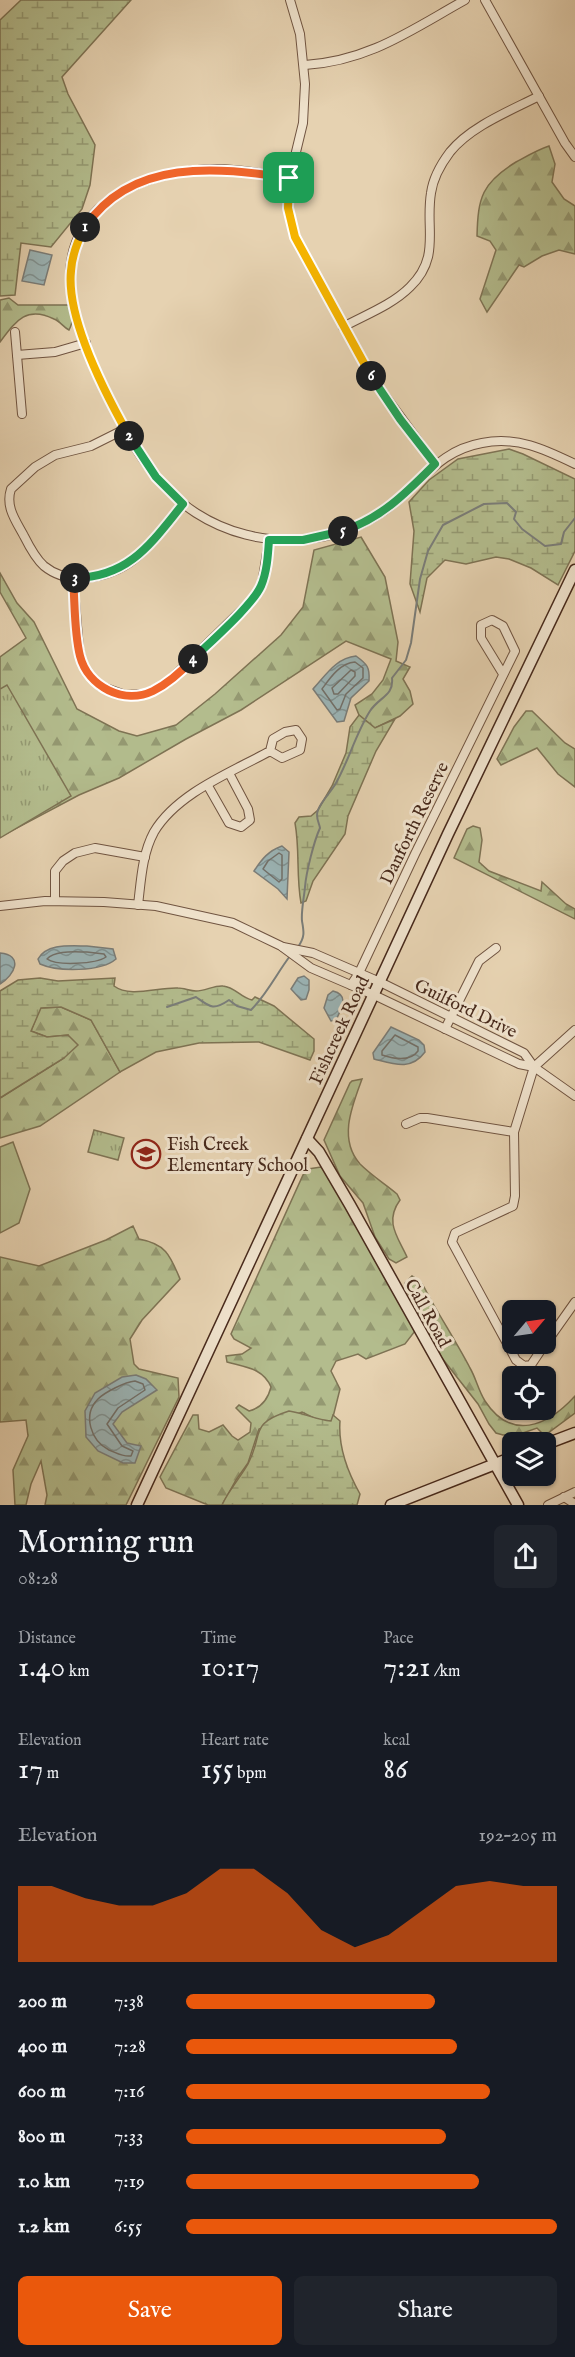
<!DOCTYPE html>
<meta charset="utf-8">
<style>
:root{--surface:#171b24;--page:#20242c;--text:#f1f3f6;--muted:#9ea1a6;--accent:#ea580c}
body{margin:0;font-family:"IM FELL English",serif;background:var(--page);color:var(--text);height:100vh;display:flex;flex-direction:column;font-size:22px;white-space:nowrap}
*{box-sizing:border-box;margin:0}
p{font-size:20px;color:var(--muted)}
.icon{flex:none;width:33px;height:33px;fill:none;stroke:currentColor;stroke-width:2;stroke-linecap:round;stroke-linejoin:round}
.map{position:relative;height:1505px;overflow:hidden}
.details{display:flex;flex-direction:column;background:var(--surface);flex:1}
.details>*{flex:none}
.needle{width:39px;rotate:61deg}
.tools{position:absolute;left:502px;top:1300px;display:grid;gap:12px}
.tools a{display:grid;place-items:center;width:54px;height:54px;border-radius:9px;background:var(--surface);box-shadow:0 2px 4px #0004;font-size:30px}
.pin{position:absolute;display:grid;place-items:center;width:51px;height:51px;color:#fff;margin:-26px;border-radius:12px;box-shadow:0 3px 9px #0006}
.km{position:absolute;width:30px;height:30px;margin:-15px;border-radius:50%;background:#222;color:#fff;font-size:16px;line-height:30px;text-align:center}
.round{display:grid;place-items:center;flex:none;width:63px;height:63px;border-radius:9px;background:var(--page)}
.overview{display:flex;align-items:center;justify-content:space-between;height:102px;padding:0 18px}
h1{font-size:33px;font-weight:600;line-height:45px}
.stats{display:grid;grid-template-columns:repeat(3,1fr);gap:9px;height:102px;padding:6px 18px}
.stats div{display:grid;align-content:center}
.stats b{font-size:30px;font-weight:600}
.stats small{font-size:16px;font-weight:400}
.stats p{font-size:16px}
.chart{height:168px;padding:12px 18px}
.chart p{display:flex;justify-content:space-between}
.chart svg{width:100%;height:108px;margin-top:6px;fill:var(--accent);opacity:.7}
.button{display:flex;gap:12px;margin-top:auto;padding:12px 18px}
.button a{flex:1;height:69px;border-radius:9px;background:var(--accent);color:#fff;font-size:24px;font-weight:600;line-height:69px;text-align:center}
.button a+a{background:var(--page);color:var(--text)}
ul{padding:0 18px;list-style:none;font-size:20px}
li{display:grid;grid-template-columns:96px 72px 1fr;align-items:center;height:45px}
li i{height:15px;border-radius:8px;background:var(--accent)}
.map>svg:first-child{display:block}
.forest{fill:url(#forest-firs);stroke:#7e7354;stroke-width:1.5}
.wetland{fill:url(#wetland-marsh);stroke:#7e7354;stroke-width:1.5}
.park{fill:url(#park-tufts);stroke:#7e7354;stroke-width:1.5}
.pitch{fill:#b3bc8d;stroke:#7e7354;stroke-width:1.5}
.water{fill:url(#water-waves);stroke:#7a7d79;stroke-width:1.5}
.lines{fill:none;stroke-linecap:round;stroke-linejoin:round}
.shore{stroke:#72706a;stroke-width:1.5}
.stream{stroke:#7a7d79;stroke-width:2}
.street-casing{stroke:#705441;stroke-width:10}
.secondary-casing{stroke:#482a1c;stroke-width:13}
.street{stroke:#efe2cc;stroke-width:8}
.secondary{stroke:#efe2cc;stroke-width:10}
.split-1-casing{stroke:#fff;stroke-width:12}
.split-2-casing{stroke:#fff;stroke-width:12}
.split-3-casing{stroke:#fff;stroke-width:12}
.split-4-casing{stroke:#fff;stroke-width:12}
.split-5-casing{stroke:#fff;stroke-width:12}
.split-6-casing{stroke:#fff;stroke-width:12}
.split-7-casing{stroke:#fff;stroke-width:12}
.split-1{stroke:#f0652b;stroke-width:8}
.split-2{stroke:#f5b400;stroke-width:8}
.split-3{stroke:#22a559;stroke-width:8}
.split-4{stroke:#f0652b;stroke-width:8}
.split-5{stroke:#22a559;stroke-width:8}
.split-6{stroke:#22a559;stroke-width:8}
.split-7{stroke:#f5b400;stroke-width:8}
.labels{text-anchor:middle;stroke-width:6;stroke-linejoin:round;paint-order:stroke}
.street-label{font-size:18px;fill:#482a1c;stroke:#efe2cc}
.poi-label{font-size:18px;fill:#482a1c;stroke:#efe2cc;text-anchor:start}
</style>
<div class="map">
<svg width="575" height="1505" viewBox="0 0 575 1505">
<defs>
<pattern id="forest-firs" width="22" height="20" patternUnits="userSpaceOnUse" patternTransform="scale(1.5)"><rect width="22" height="20" fill="#b3bc8d"/><path d="M5 1l3.5 6h-7zM16 11l3.5 6h-7z" fill="#949972"/></pattern>
<pattern id="wetland-marsh" width="20" height="14" patternUnits="userSpaceOnUse" patternTransform="scale(1.5)"><rect width="20" height="14" fill="#b3bc8d"/><path d="M1 5h8M5 5V1M11 12h8M15 12V8" fill="none" stroke="#949972"/></pattern>
<pattern id="park-tufts" width="24" height="20" patternUnits="userSpaceOnUse" patternTransform="scale(1.5)"><rect width="24" height="20" fill="#b3bc8d"/><path d="M3 7l-1-3M5 7V3M7 7l1-3M15 17l-1-3M17 17v-4M19 17l1-3" fill="none" stroke="#949972"/></pattern>
<pattern id="water-waves" width="16" height="10" patternUnits="userSpaceOnUse" patternTransform="scale(1.5)"><rect width="16" height="10" fill="#9bb5b7"/><path d="M0 5q4-4 8 0t8 0" fill="none" stroke="#809394"/></pattern>
</defs>
<rect width="100%" height="100%" fill="#e6d2b1"/>
<filter id="stains"><feTurbulence type="fractalNoise" baseFrequency=".00333" numOctaves="4"/><feColorMatrix values="0 0 0 0 .2 0 0 0 0 .09 0 0 0 0 .02 0 0 0 .5 -.17"/></filter>
<radialGradient id="worn" r=".72"><stop offset=".6" stop-color="#630" stop-opacity="0"/><stop offset="1" stop-color="#630" stop-opacity=".3"/></radialGradient>
<g class="forest">
<path d="M 549,146 L 555,164 L 552,182 L 564,199 L 575,206 L 575,254 L 559,250 L 542,256 L 524,267 L 519,265 L 487,312 L 480,299 L 496,250 L 490,241 L 477,236 C 478,197 482,183 516,162 C 527,156 537,150 549,146 Z"/>
<path d="M 9,298 L 18,305 L 68,305 C 73,314 74,320 69,330 C 63,327 60,321 54,319 C 26,305 15,322 0,342 L 0,300 Z"/>
<polygon points="361,537 385,577 398,642 396,661 410,667 403,679 410,691 413,704 400,716 375,728 359,715 355,705 372,694 383,680 391,659 346,641 241,710 186,739 119,778 79,795 0,837 0,657 26,638 0,592 0,573 17,603 34,622 77,709 119,731 137,736 176,725 215,694 281,635 303,607 314,550"/>
<polygon points="526,711 532,711 565,743 575,749 575,787 558,774 537,748 501,765 497,759 514,727"/>
<polygon points="473,826 480,828 482,840 479,862 489,871 541,891 542,882 566,904 575,909 575,919 454,858 467,829"/>
<polygon points="61,1007 91,1020 120,1072 40,1126 0,1138 0,1098 64,1058 68,1035 47,1037 31,1031 40,1008"/>
<path d="M 362,1079 C 352,1106 338,1139 360,1164 C 371,1175 385,1184 397,1194 L 400,1200 C 384,1222 398,1237 407,1257 L 396,1263 L 389,1259 L 375,1237 L 363,1203 L 340,1176 L 324,1140 L 350,1083 L 352,1081 Z"/>
<path d="M 321,1167 L 329,1175 L 415,1331 L 405,1344 L 366,1359 L 358,1354 L 336,1361 L 331,1371 L 340,1389 L 332,1421 L 318,1420 L 302,1412 L 259,1429 L 248,1463 L 236,1480 L 222,1505 L 208,1505 L 166,1488 L 160,1477 L 193,1415 L 198,1415 L 199,1429 L 209,1432 L 223,1425 L 232,1436 L 238,1440 L 250,1432 L 251,1423 L 236,1408 L 239,1405 L 249,1411 C 261,1408 268,1399 271,1387 C 263,1368 245,1367 227,1362 L 226,1356 L 242,1354 L 251,1348 L 234,1339 L 231,1334 L 303,1175 L 308,1169 Z"/>
<path d="M 133,1226 L 139,1239 C 166,1244 170,1255 180,1279 L 142,1320 L 130,1339 L 134,1364 L 139,1369 L 178,1378 L 179,1397 L 126,1505 L 45,1505 L 47,1495 L 41,1461 L 31,1484 L 26,1505 L 15,1505 L 13,1470 L 28,1436 L 26,1420 L 0,1422 L 0,1257 L 39,1266 L 106,1240 Z"/>
<path d="M 412,1276 C 423,1281 425,1290 431,1300 C 444,1323 458,1345 470,1368 C 476,1378 478,1390 485,1401 C 511,1441 547,1427 575,1396 L 575,1413 L 548,1433 L 543,1434 L 537,1428 L 520,1434 L 503,1435 L 496,1433 L 489,1424 L 478,1404 L 442,1358 L 405,1287 L 405,1283 Z"/>
</g>
<g class="wetland">
<polygon points="21,0 131,0 62,77 68,94 95,145 90,185 82,209 51,247 21,243 15,295 0,296 0,20"/>
<polygon points="509,449 523,454 575,479 575,551 558,585 531,568 509,559 496,557 466,564 445,560 427,578 420,612 410,584 414,531 409,502 429,480 458,459"/>
<path d="M 359,715 L 375,728 L 395,719 L 376,751 L 348,816 L 345,834 L 313,881 L 306,901 L 301,903 C 296,876 300,850 295,823 L 299,817 L 311,816 L 318,810 L 332,786 L 346,753 L 350,727 Z"/>
<path d="M 40,978 L 58,981 L 115,978 L 114,986 C 130,998 158,987 178,988 C 184,988 190,991 196,991 C 205,991 215,985 223,986 C 235,987 241,998 252,1000 L 255,997 L 274,1006 L 314,1039 L 314,1051 L 310,1060 L 259,1042 L 199,1043 L 156,1052 L 120,1072 L 91,1020 L 61,1007 L 41,1008 L 31,1031 L 47,1037 L 68,1035 L 78,1045 L 64,1058 L 0,1098 L 0,991 L 18,980 Z"/>
<path d="M 289,1411 C 304,1413 316,1420 331,1421 L 333,1415 L 340,1421 C 338,1447 347,1471 360,1494 L 357,1505 L 222,1505 C 229,1490 240,1478 248,1464 C 264,1434 248,1424 289,1411 Z"/>
</g>
<g class="park">
<polygon points="7,685 71,796 0,838 0,689"/>
<polygon points="94,1130 124,1138 118,1160 88,1152"/>
</g>
<polygon class="pitch" points="13,1142 30,1189 19,1223 0,1233 0,1147"/>
<g class="water">
<polygon points="30,250 52,255 44,285 22,281"/>
<path d="M 356,656 C 367,664 370,667 369,681 L 351,698 L 344,721 L 337,722 L 313,689 C 326,675 336,658 356,656 Z"/>
<path d="M 282,846 L 289,852 L 287,899 L 278,889 L 254,871 C 262,859 268,851 282,846 Z"/>
<path d="M 87,946 L 113,949 L 116,959 C 101,972 58,972 40,964 L 38,959 C 47,943 71,946 87,946 Z"/>
<path d="M 0,953 C 24,955 15,975 0,984 Z"/>
<polygon points="304,976 309,980 309,990 306,999 301,1000 291,989 298,978"/>
<path d="M 333,991 C 350,995 341,1009 336,1020 L 331,1021 L 324,1008 L 328,995 Z"/>
<path d="M 391,1027 L 419,1040 L 424,1045 L 425,1052 C 411,1071 394,1064 374,1059 L 373,1053 Z"/>
<polygon points="136,1375 146,1379 157,1390 122,1412 113,1424 127,1443 141,1446 135,1463 123,1463 98,1451 86,1437 85,1411 95,1393 122,1377"/>
</g>
<g class="lines">
<g class="shore">
<path d="M 355,662 L 363,668 L 363,678 L 346,694 L 340,709 L 337,710 L 322,689 C 330,678 340,663 355,662 Z"/>
<polygon points="351,670 355,672 355,676 338,694 334,694 332,688"/>
<polygon points="279,853 282,855 282,879 279,882 263,869 268,861"/>
<path d="M 87,952 L 104,954 L 106,957 C 96,964 57,966 47,959 C 55,950 75,952 87,952 Z"/>
<path d="M 395,1035 L 418,1047 L 418,1051 C 410,1062 394,1059 382,1055 L 382,1051 Z"/>
<path d="M 135,1381 L 143,1384 L 145,1390 L 118,1408 L 107,1424 L 122,1446 L 133,1451 L 131,1456 C 122,1457 117,1453 109,1450 C 91,1441 82,1415 98,1399 C 105,1392 125,1382 135,1381 Z"/>
</g>
<g class="stream">
<path d="M 298,947 C 305,937 304,932 302,921 C 301,911 304,898 305,887 C 306,873 314,841 320,828 C 319,822 315,817 318,810 C 322,800 331,792 336,783 C 349,760 356,733 370,711 C 379,697 394,696 392,678 L 406,660 L 411,643 L 420,579 L 428,551 L 443,525 L 484,504 L 507,503 L 516,512 L 514,519 L 522,529 L 545,546 L 561,544 L 564,532 L 575,518"/>
<path d="M 167,1007 L 196,997 C 210,1007 213,1011 229,1000 L 237,1006 L 251,1010 C 267,994 277,973 290,956"/>
</g>
<g class="street-casing">
<g id="street">
<polyline points="290,0 300,34 305,84 303,123 288,185 288,208 295,237 375,382 435,464"/>
<polyline points="485,0 565,143 575,157"/>
<path d="M 305,65 C 369,61 411,30 465,0"/>
<path d="M 289,178 C 265,174 241,169 217,169 C 151,169 69,199 70,278 C 71,317 90,359 107,394 C 128,438 153,485 196,513 C 258,553 343,549 399,499 C 427,475 443,450 482,443 C 517,436 544,449 575,464"/>
<path d="M 343,327 C 365,315 392,305 410,287 C 441,257 425,229 431,193 C 433,178 441,164 450,152 C 471,126 510,111 539,96"/>
<polyline points="15,332 22,414"/>
<polyline points="17,355 55,352 86,343"/>
<path d="M 125,429 L 91,446 L 55,455 L 35,467 L 11,489 C 5,507 16,521 24,536 C 29,546 35,558 44,566 C 71,588 114,577 138,556 C 155,541 168,521 183,504"/>
<polyline points="73,578 79,649 82,663 89,675 100,686 125,695 146,694 167,683 255,597 262,584 269,540"/>
<polyline points="208,786 229,823 241,827 250,820 248,809 229,773"/>
<polyline points="55,901 55,871 63,861 75,853 95,848 145,857"/>
<path d="M 138,905 C 141,881 142,854 154,832 C 177,793 232,772 270,751 L 282,758 L 300,750 L 302,739 L 296,730 L 285,732 L 273,739 L 270,751"/>
<polyline points="0,906 45,901 104,902 156,906 233,923 281,946 311,968 374,995 519,1064 534,1067"/>
<polyline points="283,947 313,953 380,982 524,1053 534,1067 575,1096"/>
<polyline points="351,985 359,973 415,854 515,651 503,626 492,620 481,625 481,638 503,674"/>
<polyline points="445,1029 479,961 496,948"/>
<polyline points="406,1124 420,1118 427,1118 514,1132"/>
<polyline points="546,1343 575,1302"/>
<polyline points="545,1344 531,1365 524,1366 516,1360 452,1242 455,1233 513,1206 515,1196 514,1132 534,1067 575,1030"/>
<polyline points="564,1497 575,1504"/>
<polyline points="548,1505 575,1492"/>
</g>
</g>
<g class="secondary-casing">
<g id="secondary">
<polyline points="307,1139 319,1152 350,1205 518,1505"/>
<polyline points="546,1444 575,1433"/>
<polyline points="137,1505 448,834 575,570"/>
<polyline points="391,1505 513,1457"/>
</g>
</g>
<use href="#street" class="street"/>
<use href="#secondary" class="secondary"/>
</g>
<g class="lines">
<g class="split-1-casing">
<path id="split-1" d="M 85,227 C 132,158 217,167 289,178"/>
</g>
<g class="split-2-casing">
<path id="split-2" d="M 85,227 C 78,240 72,255 71,271 C 66,318 106,395 129,436"/>
</g>
<g class="split-3-casing">
<path id="split-3" d="M 75,578 C 130,577 152,542 183,504 L 156,477 L 129,436"/>
</g>
<g class="split-4-casing">
<path id="split-4" d="M 75,578 L 73,578 C 75,603 74,632 80,656 C 88,687 124,705 153,691 C 169,683 181,672 193,659"/>
</g>
<g class="split-5-casing">
<path id="split-5" d="M 193,659 C 209,643 252,606 261,586 C 267,572 268,555 269,540 L 303,540 L 343,531"/>
</g>
<g class="split-6-casing">
<path id="split-6" d="M 343,531 C 382,518 407,492 435,464 L 400,419 L 371,376"/>
</g>
<g class="split-7-casing">
<polyline id="split-7" points="289,178 288,208 295,237 371,376"/>
</g>
<use href="#split-1" class="split-1"/>
<use href="#split-2" class="split-2"/>
<use href="#split-3" class="split-3"/>
<use href="#split-4" class="split-4"/>
<use href="#split-5" class="split-5"/>
<use href="#split-6" class="split-6"/>
<use href="#split-7" class="split-7"/>
</g>
<defs>
<g id="school-ring" transform="scale(1.5)"><circle r="9.5" fill="#efe2cc" stroke="#8f2418" stroke-width="1.5"/><path d="M0-5L7-2L0 1L-7-2ZM-4 1L0 2.5L4 1V4Q0 6-4 4Z" fill="#8f2418"/></g>
</defs>
<g fill-rule="evenodd">
<use href="#school-ring" x="146" y="1154"/>
</g>
<g class="labels">
<g class="street-label">
<text transform="translate(414 823) rotate(-64)" y="6">Danforth Reserve</text>
<text transform="translate(466 1008) rotate(26)" y="6">Guilford Drive</text>
<text transform="translate(339 1030) rotate(-65)" y="6">Fishcreek Road</text>
<text transform="translate(428 1313) rotate(61)" y="6">Call Road</text>
</g>
<g class="poi-label">
<text x="167" y="1150">Fish Creek<tspan x="167" dy="21">Elementary School</tspan></text>
</g>
</g>
<rect width="100%" height="100%" filter="url(#stains)"/>
<rect width="100%" height="100%" fill="url(#worn)"/>
</svg>
<div class="tools">
<a><svg class="needle" viewBox="-14 -14 28 28"><path d="M0-13l5 13h-10z" fill="#e53935"/><path d="M0 13l5-13h-10z" fill="#9ea1a6"/></svg></a>
<a><svg class="icon" aria-label="locate" viewBox="0 0 24 24"><circle cx="12" cy="12" r="6"/><path d="M12 2v4M12 18v4M2 12h4M18 12h4"/></svg></a>
<a><svg class="icon" aria-label="layers" viewBox="0 0 24 24"><path d="M12 4l9 5-9 5-9-5zM3 14l9 5 9-5"/></svg></a>
</div>
<div class="pin" style="left:289px;top:178px;background:#1e9e55"><svg class="icon" aria-label="arrive" viewBox="0 0 24 24"><path d="M6 21V4h12l-3 4 3 4H6"/></svg></div>
<b class="km" style="left:85px;top:227px">1</b>
<b class="km" style="left:129px;top:436px">2</b>
<b class="km" style="left:75px;top:578px">3</b>
<b class="km" style="left:193px;top:659px">4</b>
<b class="km" style="left:343px;top:531px">5</b>
<b class="km" style="left:371px;top:376px">6</b>
</div>
<section class="details">
<div class="overview"><div><h1>Morning run</h1><p>08:28</p></div><a class="round"><svg class="icon" aria-label="share" viewBox="0 0 24 24"><path d="M12 15V3M7 8l5-5 5 5M5 13v7h14v-7"/></svg></a></div>
<div class="stats">
<div><p>Distance</p><b>1.40<small> km</small></b></div>
<div><p>Time</p><b>10:17</b></div>
<div><p>Pace</p><b>7:21<small> /km</small></b></div>
</div>
<div class="stats">
<div><p>Elevation</p><b>17<small> m</small></b></div>
<div><p>Heart rate</p><b>155<small> bpm</small></b></div>
<div><p>kcal</p><b>86</b></div>
</div>
<div class="chart"><p><span>Elevation</span>192–205 m</p>
<svg viewBox="0 0 160 44" preserveAspectRatio="none"><path d="M0 44V13L10 13L20 18L30 21L40 21L50 16L60 6L70 6L80 16L90 31L100 38L110 33L120 23L130 13L140 11L150 13L160 13V44z"/></svg>
</div>
<ul>
<li><b>200 m</b>7:38<i style="width:67%"></i></li>
<li><b>400 m</b>7:28<i style="width:73%"></i></li>
<li><b>600 m</b>7:16<i style="width:82%"></i></li>
<li><b>800 m</b>7:33<i style="width:70%"></i></li>
<li><b>1.0 km</b>7:19<i style="width:79%"></i></li>
<li><b>1.2 km</b>6:55<i style="width:100%"></i></li>
</ul>
<div class="button"><a>Save</a><a>Share</a></div>
</section>
